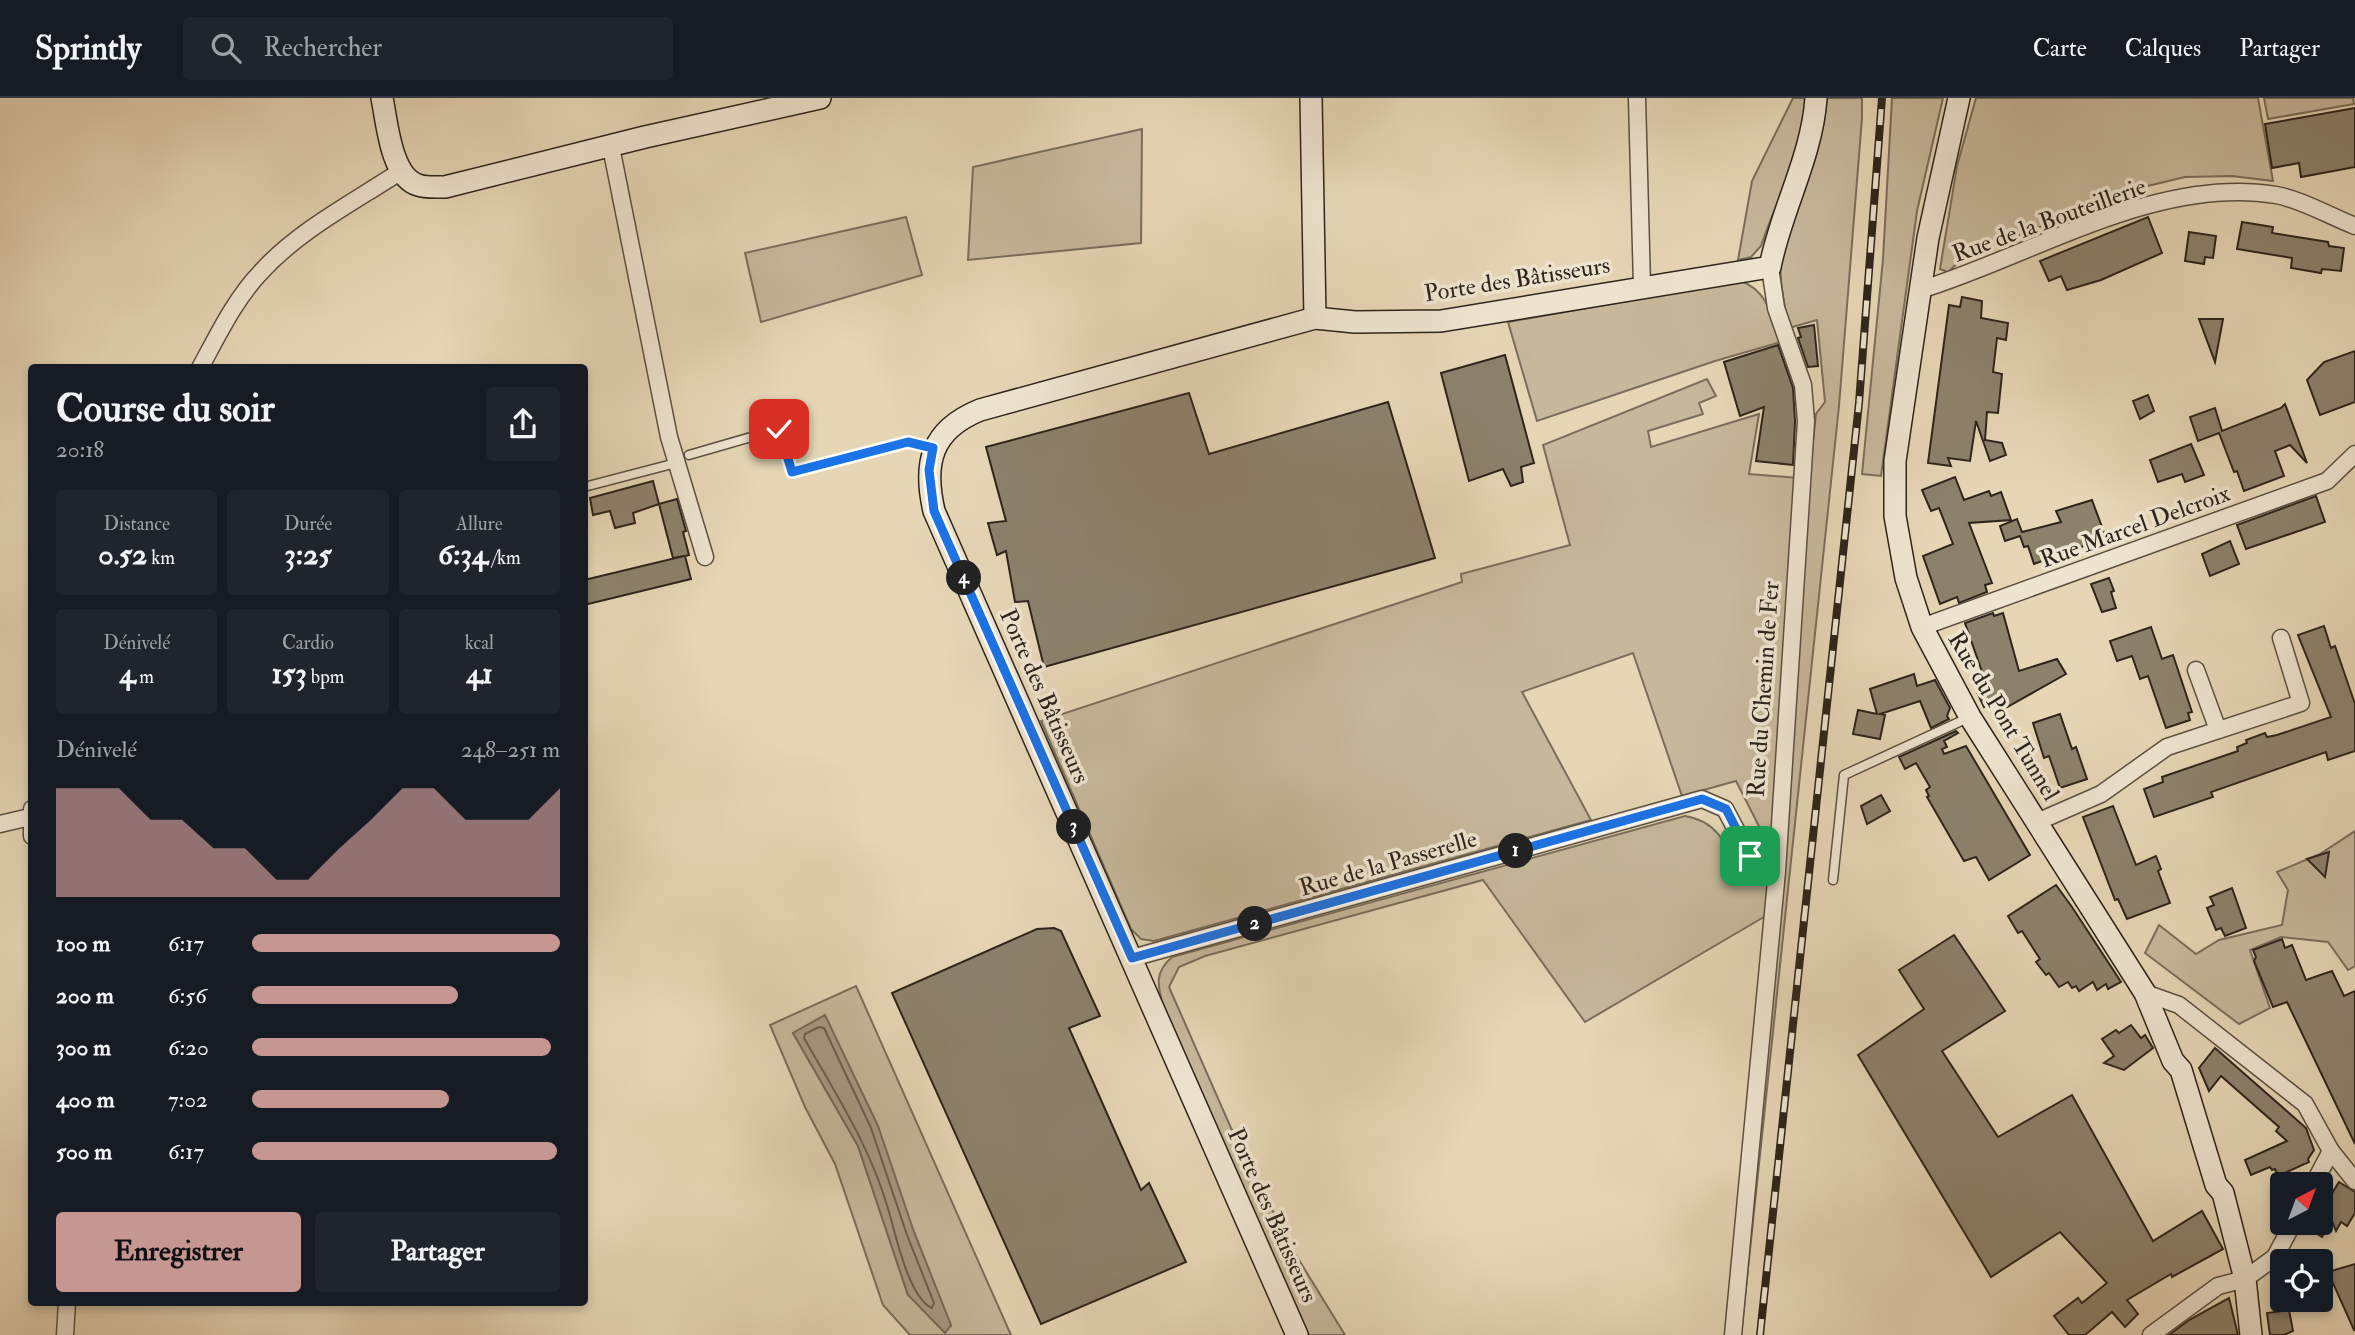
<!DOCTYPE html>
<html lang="fr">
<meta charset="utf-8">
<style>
:root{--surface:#171b24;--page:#20242c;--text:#f1f3f6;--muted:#9ea1a6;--line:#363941;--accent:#c59692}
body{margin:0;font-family:"IM FELL Double Pica",serif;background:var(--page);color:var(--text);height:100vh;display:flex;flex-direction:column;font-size:26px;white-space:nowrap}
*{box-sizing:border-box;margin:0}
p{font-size:23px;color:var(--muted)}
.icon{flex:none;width:38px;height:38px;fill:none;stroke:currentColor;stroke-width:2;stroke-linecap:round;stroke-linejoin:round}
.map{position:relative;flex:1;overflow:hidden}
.details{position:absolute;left:28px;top:266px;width:560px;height:942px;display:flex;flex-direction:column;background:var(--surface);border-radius:7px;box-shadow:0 4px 10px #0003}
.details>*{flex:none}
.needle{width:46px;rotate:41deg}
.fabs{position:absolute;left:2270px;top:1074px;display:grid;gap:14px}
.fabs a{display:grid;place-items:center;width:63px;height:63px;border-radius:7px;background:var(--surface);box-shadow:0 4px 10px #0003;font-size:35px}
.pin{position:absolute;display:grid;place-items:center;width:60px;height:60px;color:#fff;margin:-30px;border-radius:14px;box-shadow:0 4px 10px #0006}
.km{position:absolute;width:35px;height:35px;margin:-18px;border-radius:50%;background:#222;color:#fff;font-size:19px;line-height:35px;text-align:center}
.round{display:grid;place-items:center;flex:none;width:74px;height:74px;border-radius:7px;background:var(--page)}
.overview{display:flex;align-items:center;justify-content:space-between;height:119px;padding:0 28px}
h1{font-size:38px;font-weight:800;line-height:52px}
.metrics{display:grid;grid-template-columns:repeat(3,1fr);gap:10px;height:119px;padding:7px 28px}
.metrics div{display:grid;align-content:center;border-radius:7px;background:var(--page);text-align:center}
.metrics b{font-size:30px;font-weight:800}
.metrics small{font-size:19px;font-weight:400}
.metrics p{font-size:19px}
.chart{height:196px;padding:14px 28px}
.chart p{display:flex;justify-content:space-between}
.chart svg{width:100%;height:126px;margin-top:7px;fill:var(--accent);opacity:.7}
.cta{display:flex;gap:14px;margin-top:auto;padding:14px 28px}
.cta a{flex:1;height:80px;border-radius:7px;background:var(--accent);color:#111;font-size:28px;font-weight:800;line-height:80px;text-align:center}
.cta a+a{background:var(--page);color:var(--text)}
ul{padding:0 28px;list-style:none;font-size:23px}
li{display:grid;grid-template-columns:112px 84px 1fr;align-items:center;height:52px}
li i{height:18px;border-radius:9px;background:var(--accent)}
header{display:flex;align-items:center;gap:42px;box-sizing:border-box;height:98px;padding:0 35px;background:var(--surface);border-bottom:2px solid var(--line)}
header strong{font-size:33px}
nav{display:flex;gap:38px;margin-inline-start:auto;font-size:24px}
.search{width:490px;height:63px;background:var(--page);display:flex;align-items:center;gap:18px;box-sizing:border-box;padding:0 24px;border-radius:7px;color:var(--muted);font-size:26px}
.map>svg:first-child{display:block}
.green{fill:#c7b89c;stroke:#7a6e5c;stroke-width:2;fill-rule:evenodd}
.water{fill:#a79981;stroke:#766a58;stroke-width:2}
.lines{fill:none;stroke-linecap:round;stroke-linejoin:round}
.shore{stroke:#6a5e4e;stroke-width:2}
.building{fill:#8d816c;stroke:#2d241b;stroke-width:2}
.lane-casing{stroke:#5b5042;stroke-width:11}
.street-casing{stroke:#5b5042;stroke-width:19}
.secondary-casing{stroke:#2d241b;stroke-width:24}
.lane{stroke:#efe4d0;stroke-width:8}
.street{stroke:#efe4d0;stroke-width:16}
.secondary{stroke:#efe4d0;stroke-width:21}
.rail-casing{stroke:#2d241b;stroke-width:8}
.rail{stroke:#efe4d0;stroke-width:5;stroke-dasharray:16;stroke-linecap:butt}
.route-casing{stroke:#fff;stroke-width:14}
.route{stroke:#1a73e8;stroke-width:9}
.labels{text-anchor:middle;stroke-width:7;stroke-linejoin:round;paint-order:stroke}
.street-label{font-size:24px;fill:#2d241b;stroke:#efe4d0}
</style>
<header>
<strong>Sprintly</strong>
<div class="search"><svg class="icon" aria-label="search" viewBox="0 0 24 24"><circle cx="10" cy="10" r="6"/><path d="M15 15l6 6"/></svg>Rechercher</div>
<nav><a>Carte</a><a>Calques</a><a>Partager</a></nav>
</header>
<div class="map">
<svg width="2355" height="1237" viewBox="0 0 2355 1237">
<rect width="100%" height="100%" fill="#e6d6b6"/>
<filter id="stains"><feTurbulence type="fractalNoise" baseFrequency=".00286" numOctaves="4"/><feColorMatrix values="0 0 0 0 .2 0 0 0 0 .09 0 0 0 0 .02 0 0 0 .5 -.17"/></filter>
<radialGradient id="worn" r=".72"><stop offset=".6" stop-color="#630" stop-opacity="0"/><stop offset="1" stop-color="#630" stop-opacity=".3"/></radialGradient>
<g class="green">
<path d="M 1793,0 L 1807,0 C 1804,51 1777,100 1761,148 L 1751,159 L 1738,162 L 1752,83 Z"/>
<path d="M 1827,0 L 1862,0 L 1862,20 L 1839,308 L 1741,1237 L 1736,1237 L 1809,381 L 1816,316 L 1825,304 L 1817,222 L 1789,230 C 1783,201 1776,169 1784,139 C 1796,92 1824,50 1827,0 Z"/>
<polygon points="1892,0 1943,0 1917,113 1881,378 1862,376 1883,161"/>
<polygon points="1976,0 2258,0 2273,83 2232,78 2185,79 2131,92 1963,160 1948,174 1940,171 1957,68"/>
<polygon points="2264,0 2353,0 2354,6 2268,21"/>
<polygon points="1142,31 1141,145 968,162 973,69"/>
<polygon points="906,119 922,177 761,224 745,155"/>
<path d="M 1741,183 C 1768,193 1772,219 1781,244 L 1715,263 L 1537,323 L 1508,224 Z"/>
<path d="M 1707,281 L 1716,298 L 1699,305 L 1703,316 L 1648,333 L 1651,349 L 1759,316 L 1749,376 L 1799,380 L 1769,816 L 1585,924 L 1483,782 L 1205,858 L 1179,869 L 1169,889 L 1231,1030 L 1291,1149 L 1345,1237 L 1309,1237 L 1163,907 C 1157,886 1155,874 1172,859 L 1685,718 C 1723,724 1728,754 1743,785 L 1768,777 L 1770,750 L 1736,683 L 1682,698 L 1633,555 L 1522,594 L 1591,722 L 1154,843 L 1141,841 L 1131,831 L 1041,623 L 1462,484 L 1461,476 L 1570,447 L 1543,347 Z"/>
<polygon points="2355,733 2355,868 2348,872 2328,844 2281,839 2250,852 2270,910 2239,926 2145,855 2159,827 2196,856 2219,842 2282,827 2288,792 2277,774 2320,756"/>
<path d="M 856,888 L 1011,1237 L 910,1237 L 883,1207 L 835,1066 L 805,1009 L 770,927 ZM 793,935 L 914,1134 L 950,1227 L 908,1197 L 858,1048 Z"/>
</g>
<polygon class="water" points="825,917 878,1028 914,1134 951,1227 945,1235 908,1197 858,1048 793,935"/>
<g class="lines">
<path class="shore" d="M 819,929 L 824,930 L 871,1030 L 907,1137 L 934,1205 L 932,1210 C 909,1200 896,1138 889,1114 C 871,1050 837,998 804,940 L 805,936 Z"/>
</g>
<g class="building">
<polygon points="2355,10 2355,69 2301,79 2299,65 2272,70 2265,26"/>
<polygon points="2148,119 2162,155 2101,182 2067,192 2061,178 2049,183 2040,163"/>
<polygon points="2242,124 2273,129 2272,135 2328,144 2329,148 2344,150 2341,173 2322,171 2321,175 2291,170 2292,160 2237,151"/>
<polygon points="2189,134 2216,138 2213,160 2205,159 2204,166 2185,163"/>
<polygon points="1962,199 1982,203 1981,220 2008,225 2006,242 1997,240 1993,274 2002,276 1998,315 1987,314 1985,342 2002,345 2006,357 1990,363 1976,323 1970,363 1948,360 1951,368 1928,365 1949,207 1960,209"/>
<polygon points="2199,221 2223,221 2215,264"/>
<polygon points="1814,227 1818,268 1808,269 1798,240 1801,239 1798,230"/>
<polygon points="1778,247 1793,290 1795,323 1793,367 1756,363 1764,309 1740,318 1724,264"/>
<polygon points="2355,253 2355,304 2320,317 2307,282 2324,264"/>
<polygon points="1505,257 1534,365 1521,369 1523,384 1511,388 1503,371 1469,383 1441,275"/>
<polygon points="1189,295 1209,356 1388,304 1435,460 1044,569 1028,503 1015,504 1006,453 997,457 988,425 1006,423 986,349"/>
<polygon points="2148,297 2154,313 2140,321 2133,303"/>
<polygon points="2285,306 2307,365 2290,347 2275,353 2284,378 2244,393 2237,373 2234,374 2219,335 2198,343 2190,319 2215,310 2222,333 2281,310"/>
<polygon points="2191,346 2204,377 2185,384 2182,376 2158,384 2150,362"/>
<polygon points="1955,379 1964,402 1989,393 1991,398 2001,394 2011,422 1969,425 1992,485 1985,487 1987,494 1959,505 1957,499 1940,506 1923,458 1953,446 1939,410 1931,413 1922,392"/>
<polygon points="653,383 659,406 633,415 635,425 615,430 610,413 593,417 590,400"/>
<polygon points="2316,398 2325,424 2246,451 2237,427"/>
<polygon points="677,401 686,433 683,434 689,457 685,458 691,481 584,507 584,482 684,458 673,460 659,406"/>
<polygon points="2092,402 2106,440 2034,466 2028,448 2024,449 2020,438 2005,443 2000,428 2017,421 2022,434 2061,424 2056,413"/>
<polygon points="2230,443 2239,466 2210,478 2202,456"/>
<polygon points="2109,480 2114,493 2111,494 2116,510 2102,514 2091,486"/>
<polygon points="1993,515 1994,518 2003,515 2019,573 2057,561 2066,576 2002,612 1996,602 1984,609 1977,594 1987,588 1965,525"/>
<polygon points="2324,528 2331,550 2335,548 2355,606 2355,653 2328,662 2326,654 2211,694 2213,699 2154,719 2144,691 2163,684 2162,679 2238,653 2237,649 2247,645 2246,642 2265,635 2267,639 2277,637 2331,619 2298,537"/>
<polygon points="2151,529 2162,561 2173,557 2192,614 2188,615 2190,622 2166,630 2148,578 2140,581 2132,558 2117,563 2110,543"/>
<polygon points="1914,576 1917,588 1935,582 1950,610 1947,618 1949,621 1931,630 1920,603 1880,616 1885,617 1880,641 1853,636 1858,612 1877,616 1870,591"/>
<polygon points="2060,616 2072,651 2076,649 2087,681 2060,690 2049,658 2044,660 2033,625"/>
<polygon points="1956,633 1958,635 1944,643 1947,649 1942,651 1944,656 1966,648 2030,757 1989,782 1976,759 1964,763 1927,699 1929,698 1926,692 1930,689 1916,665 1905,671 1899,659"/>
<polygon points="1881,697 1890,713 1867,726 1861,708"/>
<polygon points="2113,708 2136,767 2156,758 2161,771 2158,773 2170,805 2127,821 2118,801 2115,802 2083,719"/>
<polygon points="2329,754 2325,779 2307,761"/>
<polygon points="2056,787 2072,809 2121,884 2108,891 2106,886 2097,892 2093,884 2079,893 2076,888 2072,890 2068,884 2059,889 2049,875 2046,877 2036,864 2040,861 2022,833 2018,835 2008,818"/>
<polygon points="2232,790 2246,830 2225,838 2221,830 2216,832 2207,810 2214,807 2210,799"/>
<polygon points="1054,830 1061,833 1100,918 1069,930 1141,1092 1149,1085 1186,1164 1041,1226 892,895 1037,831"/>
<polygon points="1954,837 2005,913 1942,953 1998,1039 2072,997 2153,1143 2202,1113 2223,1151 2172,1179 2171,1176 2127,1202 2138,1216 2125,1229 2112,1214 2085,1237 2069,1237 2054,1218 2078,1200 2082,1205 2107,1185 2060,1134 1991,1179 1858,957 1924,911 1899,872"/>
<polygon points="2282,841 2285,850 2292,847 2306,882 2332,873 2344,898 2355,893 2355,1046 2287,904 2273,909 2254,863 2256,859 2253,852"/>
<polygon points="2131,927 2141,940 2145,937 2153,950 2124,972 2104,965 2114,958 2102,941 2116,932 2119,935"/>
<polygon points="2215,950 2306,1030 2314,1052 2308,1061 2309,1064 2278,1078 2275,1071 2272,1072 2270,1069 2251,1077 2245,1062 2287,1043 2276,1033 2279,1029 2221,978 2209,993 2199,970"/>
<polygon points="2339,1084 2355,1094 2355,1115 2347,1128 2341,1124 2336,1133 2332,1123 2322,1139 2309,1131 2313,1125 2320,1125 2321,1113"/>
<polygon points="2355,1166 2355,1231 2354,1232 2328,1174"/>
<polygon points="2229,1200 2238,1237 2169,1237 2189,1222"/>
<polygon points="2289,1212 2293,1233 2284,1237 2270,1237 2267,1215"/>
</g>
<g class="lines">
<g class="lane-casing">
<g id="lane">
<polyline points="689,357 779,331 792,374 907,344 933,350"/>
<polyline points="584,389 676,365"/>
<polyline points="1833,782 1844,677 1970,619"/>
</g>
</g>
<g class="street-casing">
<g id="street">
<polyline points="1637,0 1642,188"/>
<polyline points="611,49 669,339 705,459"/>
<path d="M 1920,192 C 2031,158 2157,77 2276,97 C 2300,101 2332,119 2355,128"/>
<path d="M 200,270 C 218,237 235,201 261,174 C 299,132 354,104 401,73"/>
<polyline points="1922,529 2327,383 2355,356"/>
<polyline points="2196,572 2218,632"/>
<polyline points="32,711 32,738"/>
<polyline points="2037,724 2101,696 2167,649 2301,605 2281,540"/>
<polyline points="0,726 30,719"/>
<polyline points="1132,860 1702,701 1725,711 1750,758"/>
<polyline points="2145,895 2179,907 2305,1006 2331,1053 2355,1083"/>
<polyline points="2313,1087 2331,1053"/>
<polyline points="65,1237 67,1204"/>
<polyline points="1733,1237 1777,773 1806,323 1803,287 1776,210 1770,169"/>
<polyline points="2151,1237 2218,1188 2245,1181 2275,1159 2293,1125"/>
</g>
</g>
<g class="secondary-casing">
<g id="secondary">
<path d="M 382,0 C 387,24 391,79 418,87 C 426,90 437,89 445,89 L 645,39 L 820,0"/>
<polyline points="1311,0 1315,220"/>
<polyline points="1959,0 1928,140 1895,363 1895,418 1906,480 1922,529 1970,619 2145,895 2173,963 2181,972 2216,1087 2223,1095 2245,1181 2251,1237"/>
<path d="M 1297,1237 L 934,413 C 923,365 931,332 980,312 L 1315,220 L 1355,224 L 1441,223 L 1770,169 C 1781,112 1812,59 1816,0"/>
</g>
</g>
<use href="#lane" class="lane"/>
<use href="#street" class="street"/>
<use href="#secondary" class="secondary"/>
<g class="rail-casing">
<polyline id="rail" points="1760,1237 1859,305 1882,0"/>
</g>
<use href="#rail" class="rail"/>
</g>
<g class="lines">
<g class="route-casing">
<polyline id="route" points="779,331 792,374 908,344 933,350 929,372 934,413 1132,860 1702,701 1726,711 1750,758"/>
</g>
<use href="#route" class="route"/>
</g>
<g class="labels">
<g class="street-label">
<text transform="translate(2049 122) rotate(-20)" y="8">Rue de la Bouteillerie</text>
<text transform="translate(1517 181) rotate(-9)" y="8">Porte des Bâtisseurs</text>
<text transform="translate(2135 428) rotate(-20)" y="8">Rue Marcel Delcroix</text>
<text transform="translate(1763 591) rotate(-86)" y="8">Rue du Chemin de Fer</text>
<text transform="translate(1045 598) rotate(66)" y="8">Porte des Bâtisseurs</text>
<text transform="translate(2004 618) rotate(59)" y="8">Rue du Pont Tunnel</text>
<text transform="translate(1388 765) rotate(-16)" y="8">Rue de la Passerelle</text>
<text transform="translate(1273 1117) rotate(66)" y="8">Porte des Bâtisseurs</text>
</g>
</g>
<rect width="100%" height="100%" filter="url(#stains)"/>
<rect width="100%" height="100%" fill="url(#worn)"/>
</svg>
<div class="fabs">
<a><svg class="needle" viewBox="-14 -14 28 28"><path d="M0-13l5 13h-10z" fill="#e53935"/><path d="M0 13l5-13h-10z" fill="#9ea1a6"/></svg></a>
<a><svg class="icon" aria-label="locate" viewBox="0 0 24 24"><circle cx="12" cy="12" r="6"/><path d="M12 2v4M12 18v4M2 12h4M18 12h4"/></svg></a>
</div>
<div class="pin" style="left:1750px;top:758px;background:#1e9e55"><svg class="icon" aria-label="arrive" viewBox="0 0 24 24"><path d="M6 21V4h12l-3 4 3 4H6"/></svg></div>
<div class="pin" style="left:779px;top:331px;background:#d93025"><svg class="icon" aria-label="check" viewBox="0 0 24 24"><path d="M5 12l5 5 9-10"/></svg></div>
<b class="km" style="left:1516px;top:753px">1</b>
<b class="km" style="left:1255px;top:826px">2</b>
<b class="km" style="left:1074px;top:729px">3</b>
<b class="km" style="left:964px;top:480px">4</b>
<section class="details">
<div class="overview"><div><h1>Course du soir</h1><p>20:18</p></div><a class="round"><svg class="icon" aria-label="share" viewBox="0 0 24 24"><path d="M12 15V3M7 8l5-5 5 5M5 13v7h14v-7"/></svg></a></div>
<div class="metrics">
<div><p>Distance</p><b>0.52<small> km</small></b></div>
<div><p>Durée</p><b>3:25</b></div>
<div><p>Allure</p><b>6:34<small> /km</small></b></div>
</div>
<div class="metrics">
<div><p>Dénivelé</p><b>4<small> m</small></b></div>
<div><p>Cardio</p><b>153<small> bpm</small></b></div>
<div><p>kcal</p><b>41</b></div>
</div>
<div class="chart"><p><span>Dénivelé</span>248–251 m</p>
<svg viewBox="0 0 160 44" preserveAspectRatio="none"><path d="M0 44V6L10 6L20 6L30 17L40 17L50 27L60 27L70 38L80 38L90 27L100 17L110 6L120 6L130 17L140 17L150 17L160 6V44z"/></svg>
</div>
<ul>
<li><b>100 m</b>6:17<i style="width:100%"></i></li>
<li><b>200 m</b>6:56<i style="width:67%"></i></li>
<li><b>300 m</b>6:20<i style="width:97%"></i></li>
<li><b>400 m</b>7:02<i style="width:64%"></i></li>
<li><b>500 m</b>6:17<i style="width:99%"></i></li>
</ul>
<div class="cta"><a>Enregistrer</a><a>Partager</a></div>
</section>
</div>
